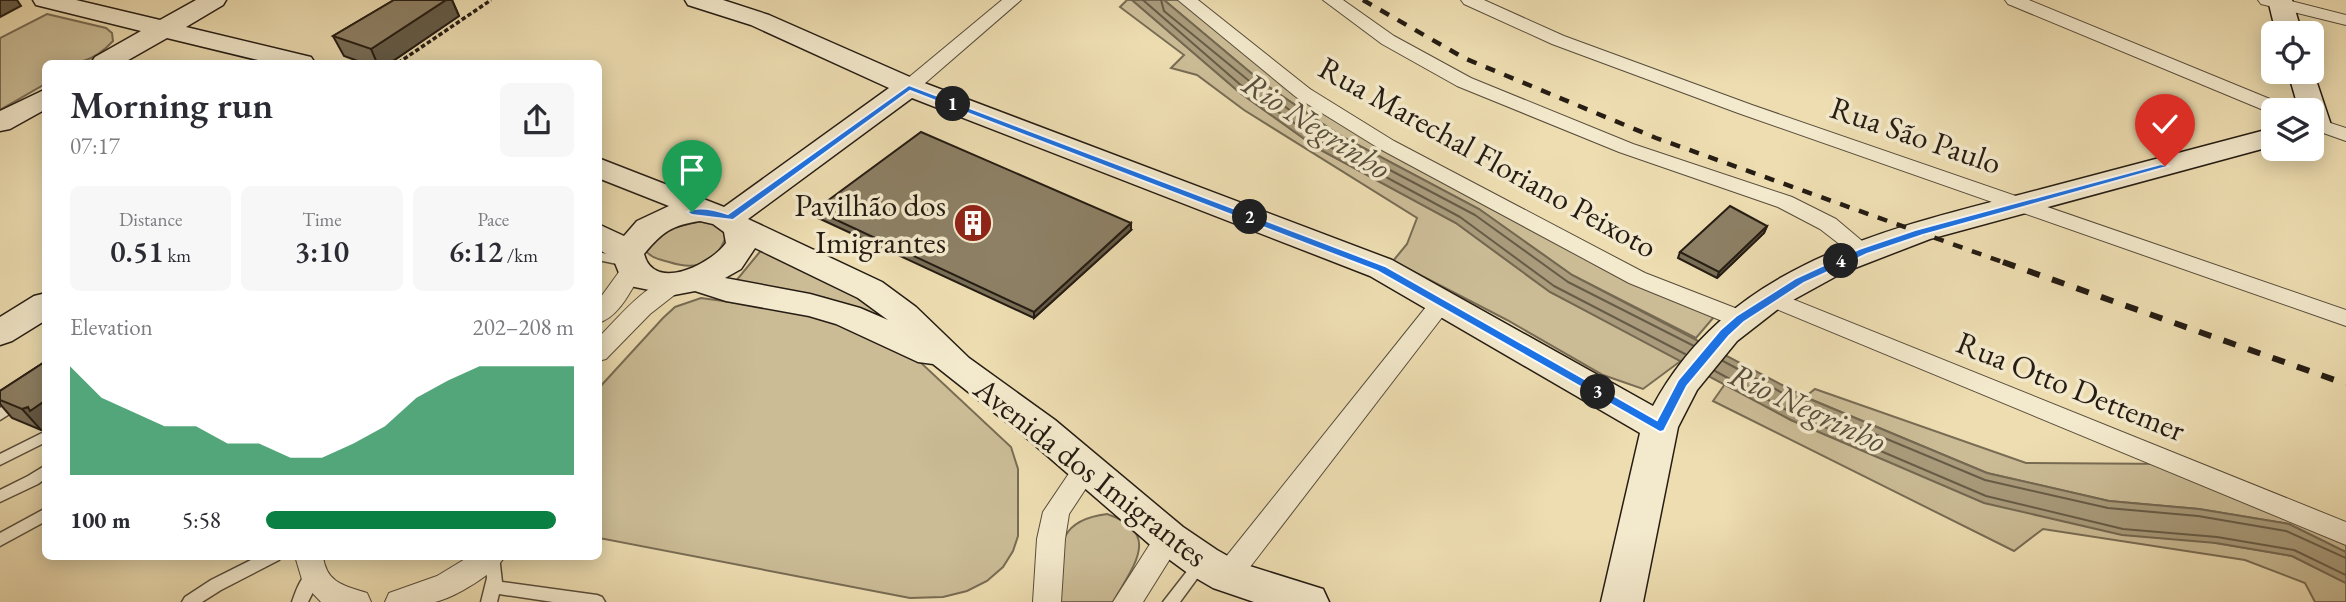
<!DOCTYPE html>
<meta charset="utf-8">
<style>
:root{--surface:#fff;--page:#f7f7f7;--text:#2b2b33;--muted:#7c7c81;--accent:#0b8043}
body{margin:0;font-family:"EB Garamond",serif;background:var(--page);color:var(--text);height:100vh;display:flex;flex-direction:column;font-size:26px;white-space:nowrap}
*{box-sizing:border-box;margin:0}
p{font-size:23px;color:var(--muted)}
.icon{flex:none;width:38px;height:38px;fill:none;stroke:currentColor;stroke-width:2;stroke-linecap:round;stroke-linejoin:round}
.map{position:relative;flex:1;overflow:hidden}
.side{position:absolute;left:42px;top:60px;width:560px;height:500px;display:flex;flex-direction:column;background:var(--surface);border-radius:10px;box-shadow:0 4px 18px #0003}
.side>*{flex:none}
.tools{position:absolute;left:2261px;top:21px;display:grid;gap:14px}
.tools a{display:grid;place-items:center;width:63px;height:63px;border-radius:10px;background:var(--surface);box-shadow:0 4px 18px #0003;font-size:35px}
.pin{position:absolute;display:grid;place-items:center;width:60px;height:60px;color:#fff;margin:-72px -30px;border-radius:50% 50% 50% 0;rotate:-45deg;box-shadow:0 0 7px #0007}
.pin .icon{rotate:45deg}
.km{position:absolute;width:35px;height:35px;margin:-18px;border-radius:50%;background:#222;color:#fff;font-size:19px;line-height:35px;text-align:center}
.round{display:grid;place-items:center;flex:none;width:74px;height:74px;border-radius:10px;background:var(--page)}
.head{display:flex;align-items:center;justify-content:space-between;height:119px;padding:0 28px}
h1{font-size:38px;font-weight:600;line-height:52px}
.metrics{display:grid;grid-template-columns:repeat(3,1fr);gap:10px;height:119px;padding:7px 28px}
.metrics div{display:grid;align-content:center;border-radius:10px;background:var(--page);text-align:center}
.metrics b{font-size:30px;font-weight:600}
.metrics small{font-size:19px;font-weight:400}
.metrics p{font-size:19px}
.chart{height:196px;padding:14px 28px}
.chart p{display:flex;justify-content:space-between}
.chart svg{width:100%;height:126px;margin-top:7px;fill:var(--accent);opacity:.7}
ul{padding:0 28px;list-style:none;font-size:23px}
li{display:grid;grid-template-columns:112px 84px 1fr;align-items:center;height:52px}
li i{height:18px;border-radius:9px;background:var(--accent)}
.map>svg:first-child{display:block}
.green{fill:#cbbc96;stroke:#786c54;stroke-width:2}
.water{fill:#a99b7b;stroke:#746851;stroke-width:2}
.lines{fill:none;stroke-linecap:round;stroke-linejoin:round}
.shore{stroke:#675c47;stroke-width:2}
.lane-casing{stroke:#574c3a;stroke-width:3}
.street-casing{stroke:#574c3a;stroke-width:2}
.secondary-casing{stroke:#251c13;stroke-width:3}
.path{stroke:#251c13;stroke-width:3.5;stroke-dasharray:4.5 2.5;stroke-linecap:butt}
.lane{fill:#f3e9cc;fill-rule:evenodd}
.street{fill:#f3e9cc;fill-rule:evenodd}
.secondary{fill:#f3e9cc;fill-rule:evenodd}
.rail-far1{stroke:#251c13;stroke-width:4.5;stroke-dasharray:10 10;stroke-linecap:butt}
.rail{stroke:#251c13;stroke-width:6;stroke-dasharray:13 13;stroke-linecap:butt}
.wall{fill:#796e57;stroke:#251c13;stroke-width:2}
.shaded-wall{fill:#635a47;stroke:#251c13;stroke-width:2}
.building{fill:#8d8065;stroke:#251c13;stroke-width:2}
.route{fill:#1a73e8;stroke:#fff;stroke-width:2}
.labels{text-anchor:middle;stroke-width:7;stroke-linejoin:round;paint-order:stroke}
.street-label{font-size:32px;fill:#251c13;stroke:#f3e9cc}
.poi-label{font-size:32px;fill:#251c13;stroke:#f3e9cc;text-anchor:end}
.water-label{font-size:33px;font-style:italic;fill:#5a4f3d;stroke:#f3e9cc}
</style>
<div class="map">
<svg width="2346" height="602" viewBox="0 0 2346 602">
<rect width="100%" height="100%" fill="#edddb1"/>
<filter id="stains"><feTurbulence type="fractalNoise" baseFrequency=".00286" numOctaves="4"/><feColorMatrix values="0 0 0 0 .2 0 0 0 0 .09 0 0 0 0 .02 0 0 0 .5 -.17"/></filter>
<radialGradient id="worn" r=".72"><stop offset=".6" stop-color="#630" stop-opacity="0"/><stop offset="1" stop-color="#630" stop-opacity=".3"/></radialGradient>
<g class="green">
<polygon points="1127,0 1132,0 1239,92 1317,148 1456,223 1550,292 1682,360 1643,389 1603,375 1507,320 1393,261 1407,244 1417,218 1244,110 1197,75 1171,68 1184,55 1120,7"/>
<polygon points="1164,0 1187,0 1387,145 1719,311 1696,338 1572,275 1479,209 1339,135 1263,83"/>
<path d="M 47,14 L 106,28 L 112,33 L 113,41 C 91,65 76,63 46,63 L 45,84 L 0,110 L 0,38 Z"/>
<path d="M 709,219 L 728,231 C 718,262 700,272 669,262 C 659,259 651,258 645,250 L 664,230 Z"/>
<polygon points="763,248 820,271 914,329 826,298 735,282"/>
<polygon points="701,298 776,308 832,321 918,360 1011,447 1018,469 1018,536 1013,551 1003,567 987,581 967,591 943,597 910,598 599,538 598,389 663,318 675,307"/>
<polygon points="1725,384 1791,420 1883,459 2216,543 2292,556 2346,583 2346,602 2315,602 2305,583 2245,560 2043,529 2014,551 1713,401"/>
<polygon points="1815,389 2026,463 2174,464 2346,534 2346,552 2289,524 2199,509 2109,501 1987,473 1805,397"/>
<path d="M 1107,514 C 1163,533 1133,566 1113,602 L 1058,602 C 1061,556 1050,521 1107,514 Z"/>
</g>
<polygon class="water" points="1132,0 1164,0 1263,83 1339,135 1479,209 1572,275 1805,397 1987,473 2109,501 2199,509 2289,524 2346,552 2346,583 2292,556 2216,543 2122,535 1984,503 1791,420 1550,292 1456,223 1317,148 1239,92"/>
<g class="lines">
<g class="shore">
<polyline points="1143,0 1243,87 1321,142 1460,217 1554,286 1685,354"/>
<polyline points="1161,0 1164,11 1259,89 1335,141 1475,215 1568,282 1694,346"/>
<polyline points="1723,361 1803,404 1985,480 2108,508 2198,516 2286,531 2346,558"/>
<polyline points="1715,371 1794,414 1986,496 2123,529 2217,537 2294,550 2346,575"/>
</g>
<g class="lane-casing">
<g id="lane">
<polygon points="598,252 631,259 633,262 627,266 598,260"/>
<polygon points="46,379 46,391 0,420 0,408"/>
<polygon points="46,431 46,442 0,465 0,454"/>
<polygon points="46,465 46,478 38,484 0,502 0,490 28,476"/>
<polygon points="46,508 46,521 0,546 0,533"/>
<polygon points="259,556 281,556 279,560 221,590 202,602 182,602 185,597 211,580"/>
<polygon points="485,556 499,556 502,582 597,595 602,597 605,602 553,602 499,594 497,602 481,602 487,578"/>
<polygon points="1200,559 1205,561 1207,565 1180,602 1163,602 1195,561"/>
<path d="M 313,570 L 318,572 L 321,576 L 308,602 L 292,602 C 296,591 301,574 313,570 Z"/>
</g>
</g>
<g class="street-casing">
<g id="street">
<polygon points="1002,0 1021,0 916,91 902,91 900,87 902,83"/>
<polygon points="1178,0 1198,0 1310,89 1394,141 1645,273 1748,313 1752,319 1748,325 1740,327 1732,325 1629,283 1380,149 1296,97"/>
<polygon points="1323,0 1343,0 1394,36 1471,78 1633,144 1792,197 1836,219 1874,251 1871,256 1855,256 1820,229 1778,207 1619,152 1457,86 1382,44"/>
<polygon points="1461,0 1484,0 1564,36 1752,105 2346,310 2346,326 1738,113 1552,44 1464,4"/>
<polygon points="2005,0 2029,0 2287,106 2290,110 2273,110 2273,114 2008,4"/>
<polygon points="2258,0 2287,0 2346,15 2346,25 2261,4"/>
<polygon points="2312,117 2346,128 2346,141 2312,129"/>
<path d="M 632,263 L 640,265 L 643,270 C 632,288 620,317 598,323 L 598,301 L 624,265 Z"/>
<path d="M 674,276 L 682,279 L 685,284 L 682,289 L 650,314 L 606,359 L 598,361 L 598,338 C 619,317 644,285 674,276 Z"/>
<polygon points="1770,290 2346,522 2346,545 1762,303 1759,298 1762,293"/>
<polygon points="1442,294 1450,297 1453,302 1450,307 1237,584 1227,588 1217,584 1213,576 1217,568 1434,297"/>
<polygon points="1087,457 1096,460 1100,467 1069,514 1065,539 1061,602 1033,602 1037,539 1043,512 1078,460"/>
<polygon points="1169,527 1179,530 1183,538 1143,602 1113,602 1159,530"/>
<path d="M 295,556 L 323,556 C 326,583 345,586 367,593 L 371,602 L 321,602 L 303,583 Z"/>
<path d="M 470,556 L 505,556 C 496,573 454,598 435,602 C 420,602 401,602 385,602 L 389,593 L 437,576 Z"/>
</g>
</g>
<g class="secondary-casing">
<g id="secondary">
<polygon points="33,0 76,0 160,20 196,0 226,0 223,5 186,27 311,57 315,63 270,63 167,38 123,63 91,63 95,57 141,31 36,5"/>
<path d="M 685,0 L 723,0 L 769,15 L 919,81 L 1392,260 L 1653,406 C 1732,259 1894,228 2042,189 C 2119,169 2196,148 2273,128 L 2273,146 L 1930,239 L 1842,273 L 1782,306 L 1737,341 L 1697,390 L 1678,427 L 1643,602 L 1601,602 L 1640,433 L 1370,276 L 912,98 L 748,219 L 882,282 L 916,307 L 969,358 L 1055,420 L 1183,527 L 1217,550 L 1240,563 L 1323,589 L 1329,602 L 1254,602 L 1213,588 L 1189,574 L 1155,549 L 1029,440 L 933,364 L 918,362 L 836,324 L 809,316 L 726,301 L 695,291 L 674,295 L 630,286 L 621,278 L 613,258 L 598,249 L 598,224 L 624,236 L 637,221 L 669,206 L 598,178 L 598,158 L 724,207 L 889,88 L 751,25 L 688,5 ZM 700,221 L 713,224 L 724,232 L 726,243 C 711,264 654,293 644,254 C 662,232 672,225 700,221 ZM 755,248 L 858,298 L 888,320 L 860,308 L 810,294 L 725,278 L 741,269 Z"/>
<polygon points="2268,0 2292,0 2302,33 2276,33"/>
<polygon points="2312,68 2331,125 2327,131 2312,136 2312,110 2299,110 2288,72 2312,72"/>
<polygon points="46,89 46,109 10,129 0,131 0,111"/>
<polygon points="46,293 46,320 12,341 0,345 0,317 34,296"/>
</g>
</g>
<polyline class="path" points="398,63 491,0"/>
<use href="#lane" class="lane"/>
<use href="#street" class="street"/>
<use href="#secondary" class="secondary"/>
<polyline class="rail-far1" points="1363,0 1464,58 1656,138 2008,264"/>
<polyline class="rail" points="2003,262 2346,384"/>
</g>
<g class="wall">
<polygon points="394,0 452,0 459,16 390,63 363,63 344,56 333,36"/>
<polygon points="815,210 1131,230 1034,318 816,217"/>
<polygon points="1767,226 1764,233 1717,278 1678,258 1680,252"/>
<polygon points="46,361 46,429 41,430 12,418 0,404 0,391"/>
</g>
<g class="shaded-wall">
<polygon points="0,0 17,0 21,6 0,17"/>
<polygon points="446,0 452,0 459,16 390,63 377,63 371,49"/>
<polygon points="1131,223 1131,230 1034,318 1034,312"/>
<polygon points="1767,226 1764,233 1717,278 1719,272"/>
<polygon points="46,400 46,429 41,430 22,409"/>
</g>
<g class="building">
<polygon points="394,0 446,0 371,49 333,36"/>
<polygon points="921,132 1131,223 1034,312 815,210"/>
<polygon points="1730,206 1767,226 1719,272 1680,252"/>
<polygon points="46,361 46,400 30,411 28,407 22,409 0,400 0,391"/>
</g>
<path class="route" d="M 909,85 L 1385,266 L 1657,420 L 1678,380 L 1720,330 L 1736,316 L 1796,278 L 1859,249 L 1915,230 L 2161,164 L 2170,166 L 1923,235 L 1867,254 L 1804,283 L 1744,322 L 1729,336 L 1687,386 L 1664,431 L 1660,432 L 1377,271 L 910,91 L 733,220 L 692,215 L 687,212 C 698,205 715,210 728,214 Z"/>
<defs>
<g id="building-disc" transform="scale(2.0125)"><circle r="9.5" fill="#8f2418" stroke="#f3e9cc"/><path d="M-4-6H4V6H1V3H-1V6H-4ZM-2.5-4.3h1.7v1.8h-1.7ZM.8-4.3h1.7v1.8H.8ZM-2.5-1h1.7V.8h-1.7ZM.8-1h1.7V.8H.8Z" fill="#fff"/></g>
</defs>
<g fill-rule="evenodd">
<use href="#building-disc" x="973" y="223"/>
</g>
<g class="labels">
<g class="street-label">
<text transform="translate(1916 135) rotate(19)" y="11">Rua São Paulo</text>
<text transform="translate(1488 157) rotate(29)" y="11">Rua Marechal Floriano Peixoto</text>
<text transform="translate(2071 386) rotate(22)" y="11">Rua Otto Dettemer</text>
<text transform="translate(1091 472) rotate(38)" y="11">Avenida dos Imigrantes</text>
</g>
<g class="poi-label">
<text x="946" y="216">Pavilhão dos<tspan x="946" dy="37">Imigrantes</tspan></text>
</g>
<g class="water-label">
<text transform="translate(1317 125) rotate(33)" y="12">Rio Negrinho</text>
<text transform="translate(1808 407) rotate(25)" y="12">Rio Negrinho</text>
</g>
</g>
<rect width="100%" height="100%" filter="url(#stains)"/>
<rect width="100%" height="100%" fill="url(#worn)"/>
</svg>
<div class="tools">
<a><svg class="icon" aria-label="locate" viewBox="0 0 24 24"><circle cx="12" cy="12" r="6"/><path d="M12 2v4M12 18v4M2 12h4M18 12h4"/></svg></a>
<a><svg class="icon" aria-label="layers" viewBox="0 0 24 24"><path d="M12 4l9 5-9 5-9-5zM3 14l9 5 9-5"/></svg></a>
</div>
<div class="pin" style="left:692px;top:212px;background:#1e9e55"><svg class="icon" aria-label="arrive" viewBox="0 0 24 24"><path d="M6 21V4h12l-3 4 3 4H6"/></svg></div>
<div class="pin" style="left:2165px;top:166px;background:#d93025"><svg class="icon" aria-label="check" viewBox="0 0 24 24"><path d="M5 12l5 5 9-10"/></svg></div>
<b class="km" style="left:953px;top:104px">1</b>
<b class="km" style="left:1250px;top:217px">2</b>
<b class="km" style="left:1598px;top:392px">3</b>
<b class="km" style="left:1841px;top:261px">4</b>
<section class="side">
<div class="head"><div><h1>Morning run</h1><p>07:17</p></div><a class="round"><svg class="icon" aria-label="share" viewBox="0 0 24 24"><path d="M12 15V3M7 8l5-5 5 5M5 13v7h14v-7"/></svg></a></div>
<div class="metrics">
<div><p>Distance</p><b>0.51<small> km</small></b></div>
<div><p>Time</p><b>3:10</b></div>
<div><p>Pace</p><b>6:12<small> /km</small></b></div>
</div>
<div class="chart"><p><span>Elevation</span>202–208 m</p>
<svg viewBox="0 0 160 44" preserveAspectRatio="none"><path d="M0 44V6L10 17L20 22L30 27L40 27L50 33L60 33L70 38L80 38L90 33L100 27L110 17L120 11L130 6L140 6L150 6L160 6V44z"/></svg>
</div>
<ul>
<li><b>100 m</b>5:58<i style="width:94%"></i></li>
</ul>
</section>
</div>
